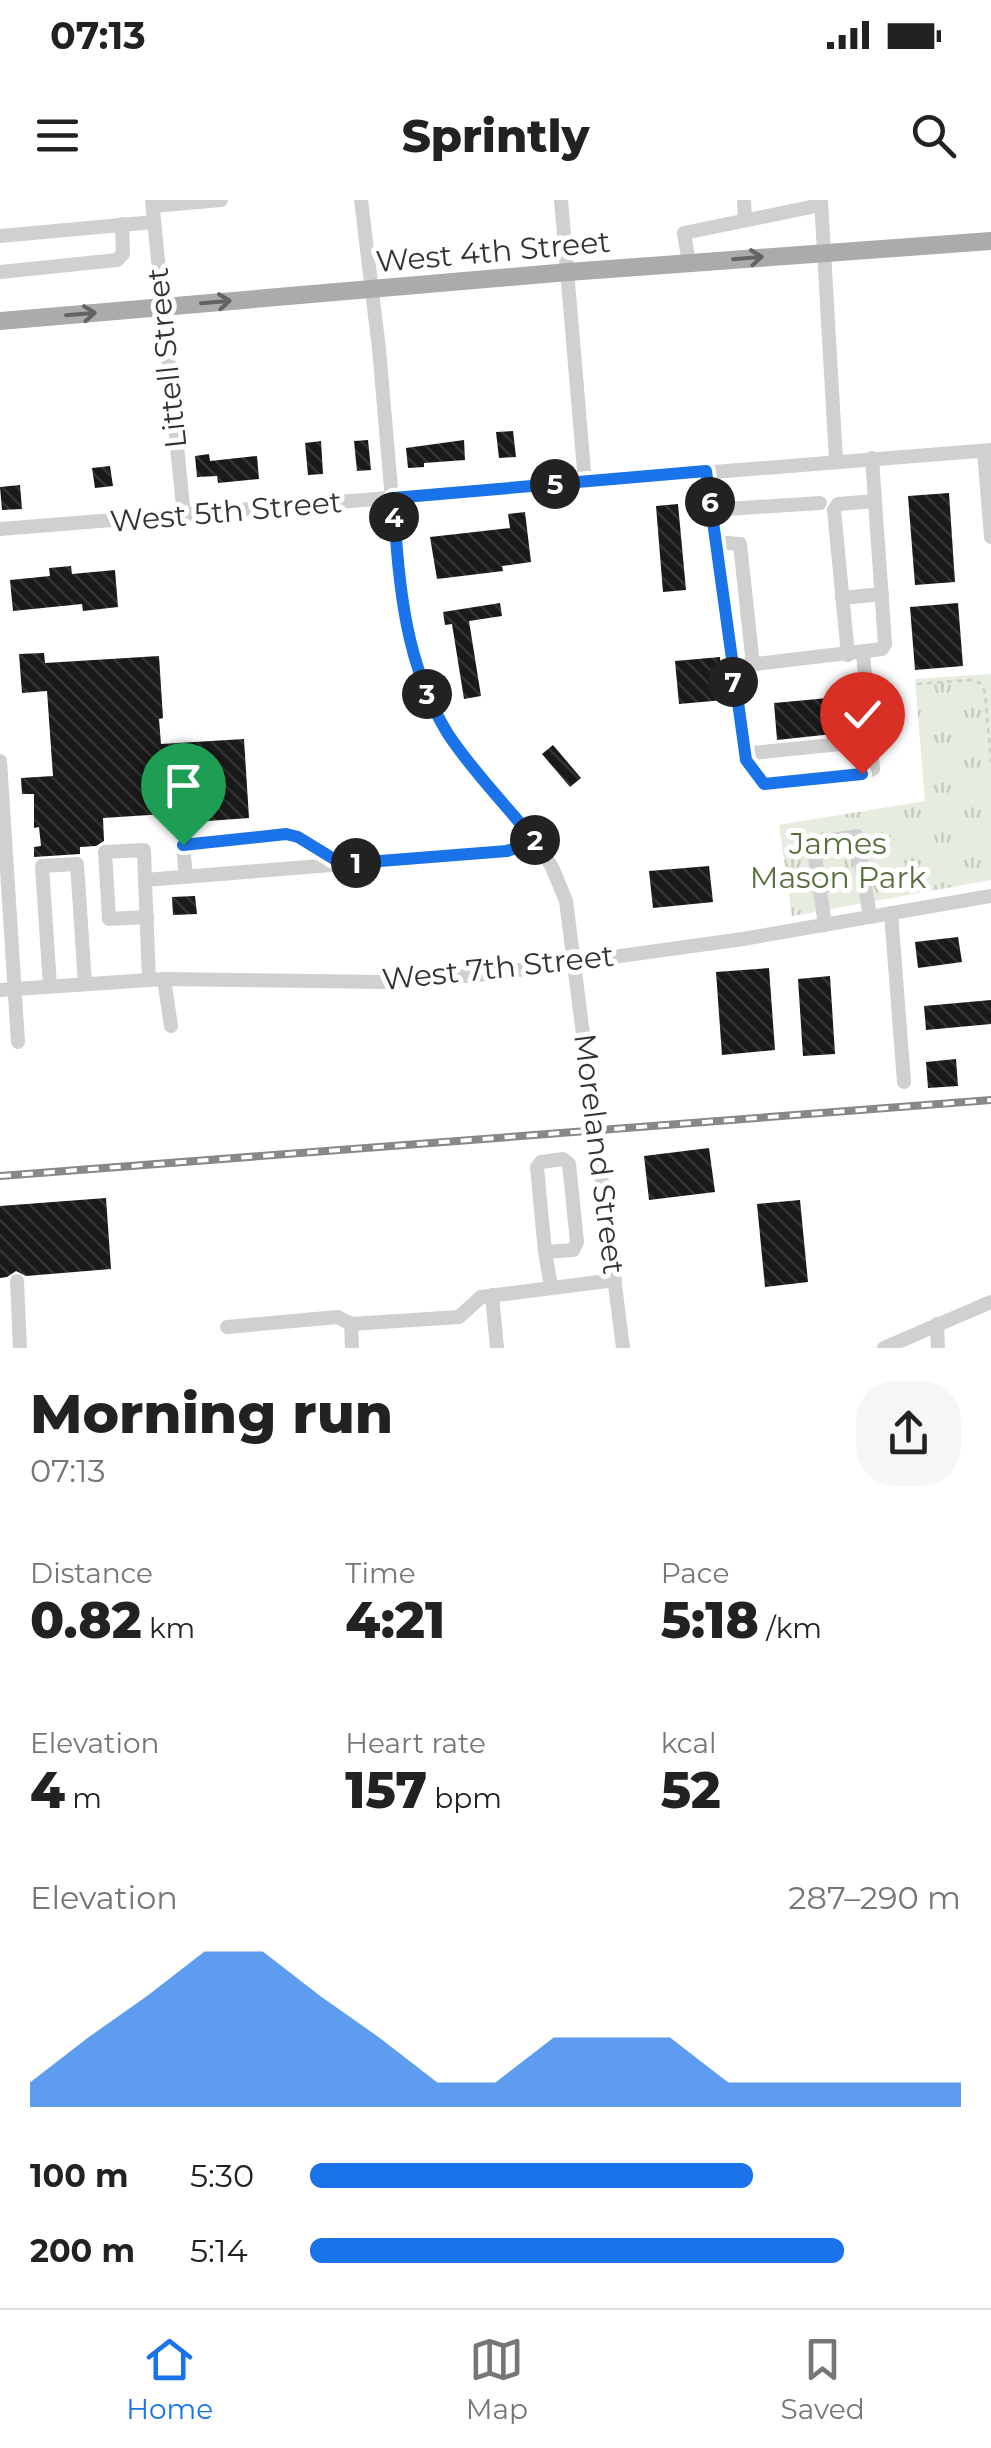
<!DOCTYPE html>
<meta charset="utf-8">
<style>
:root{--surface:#fff;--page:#f6f6f6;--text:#222;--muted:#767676;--line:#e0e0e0;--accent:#1a73e8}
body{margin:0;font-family:Montserrat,sans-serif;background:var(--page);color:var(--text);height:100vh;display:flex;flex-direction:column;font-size:38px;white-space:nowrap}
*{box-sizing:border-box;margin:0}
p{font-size:32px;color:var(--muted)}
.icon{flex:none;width:55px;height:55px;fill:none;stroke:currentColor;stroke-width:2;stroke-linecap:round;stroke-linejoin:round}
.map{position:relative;height:1148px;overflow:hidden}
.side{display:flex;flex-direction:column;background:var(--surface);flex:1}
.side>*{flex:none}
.pin{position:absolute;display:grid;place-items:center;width:85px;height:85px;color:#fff;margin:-102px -42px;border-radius:50% 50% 50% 0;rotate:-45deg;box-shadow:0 0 10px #0007}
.pin .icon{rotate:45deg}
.km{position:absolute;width:50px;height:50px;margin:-25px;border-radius:50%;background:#222;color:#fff;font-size:28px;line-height:50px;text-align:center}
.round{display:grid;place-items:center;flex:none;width:105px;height:105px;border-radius:40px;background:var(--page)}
.summary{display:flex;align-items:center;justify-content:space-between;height:170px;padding:0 30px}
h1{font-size:55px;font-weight:800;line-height:75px}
.metrics{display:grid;grid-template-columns:repeat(3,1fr);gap:15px;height:170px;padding:10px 30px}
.metrics div{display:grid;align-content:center}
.metrics b{font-size:50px;font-weight:800}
.metrics small{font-size:28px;font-weight:400}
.metrics p{font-size:28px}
.chart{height:280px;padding:20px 30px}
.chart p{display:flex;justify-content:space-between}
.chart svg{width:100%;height:180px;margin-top:10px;fill:var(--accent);opacity:.7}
ul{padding:0 30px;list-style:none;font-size:32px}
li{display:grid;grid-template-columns:160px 120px 1fr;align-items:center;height:75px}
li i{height:25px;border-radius:12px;background:var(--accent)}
.status{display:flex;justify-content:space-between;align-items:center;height:70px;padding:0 50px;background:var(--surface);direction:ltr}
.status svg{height:28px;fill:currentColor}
header{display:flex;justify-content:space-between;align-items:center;height:130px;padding:0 30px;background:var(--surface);font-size:45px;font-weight:800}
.menu{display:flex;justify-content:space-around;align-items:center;height:140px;border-top:2px solid var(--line);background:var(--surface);font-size:28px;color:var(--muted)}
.menu a{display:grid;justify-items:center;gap:5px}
.menu .active{color:var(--accent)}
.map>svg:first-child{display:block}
.park{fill:url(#park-tufts)}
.building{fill:url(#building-back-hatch)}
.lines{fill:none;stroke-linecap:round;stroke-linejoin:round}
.path{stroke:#cdcdcd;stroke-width:2.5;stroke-dasharray:5 5;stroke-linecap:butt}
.minor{stroke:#d0d0d0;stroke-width:14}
.major{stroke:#ababab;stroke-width:18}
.rail-casing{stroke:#888;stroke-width:8}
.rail{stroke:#fff;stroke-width:4;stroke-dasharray:11;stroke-linecap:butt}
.oneway{stroke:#636363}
.route-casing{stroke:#fff;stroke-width:20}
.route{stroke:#1a73e8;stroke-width:12}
.labels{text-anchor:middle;stroke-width:10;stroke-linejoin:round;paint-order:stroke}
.street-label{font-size:30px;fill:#333;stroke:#fff}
.park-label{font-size:30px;fill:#56703f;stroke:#fff}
</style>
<div class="status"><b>07:13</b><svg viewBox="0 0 49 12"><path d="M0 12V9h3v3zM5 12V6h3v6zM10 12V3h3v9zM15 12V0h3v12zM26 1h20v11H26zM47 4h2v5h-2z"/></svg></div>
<header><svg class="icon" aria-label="menu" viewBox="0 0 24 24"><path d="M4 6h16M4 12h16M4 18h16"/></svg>Sprintly<svg class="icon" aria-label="search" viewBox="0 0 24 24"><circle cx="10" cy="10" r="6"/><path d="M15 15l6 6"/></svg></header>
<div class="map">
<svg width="991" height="1148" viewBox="0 0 991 1148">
<defs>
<pattern id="park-tufts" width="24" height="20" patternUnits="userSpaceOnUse" patternTransform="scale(2.5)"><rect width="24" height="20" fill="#e6ecdf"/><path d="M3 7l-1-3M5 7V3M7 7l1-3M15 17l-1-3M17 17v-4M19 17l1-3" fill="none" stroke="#c6cbc0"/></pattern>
<pattern id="building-back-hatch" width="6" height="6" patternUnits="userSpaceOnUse" patternTransform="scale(2.5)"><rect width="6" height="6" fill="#1a1a1a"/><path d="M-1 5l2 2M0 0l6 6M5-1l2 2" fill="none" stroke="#333"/></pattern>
</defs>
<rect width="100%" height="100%" fill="#fff"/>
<polygon class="park" points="991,474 991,680 792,716 779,625 925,601 915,479"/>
<g class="building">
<polygon points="513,231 516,257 499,258 496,232"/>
<polygon points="368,240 371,270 357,271 354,241"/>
<polygon points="464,240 465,260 424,263 424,267 408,268 406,248"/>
<polygon points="321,241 323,274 308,275 305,243"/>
<polygon points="209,254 210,261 257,256 259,279 218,283 217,276 197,277 195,256"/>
<polygon points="110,266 113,286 95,288 92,268"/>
<polygon points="20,285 22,309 2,310 0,287"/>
<polygon points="949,293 955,382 915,385 908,296"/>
<polygon points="678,304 686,390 663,392 656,306"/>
<polygon points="525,312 531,362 502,366 503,371 437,379 430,337 510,328 508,314"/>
<polygon points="71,366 72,374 115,370 118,407 83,411 82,404 13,411 10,380 50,376 49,368"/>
<polygon points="500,403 502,416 469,421 481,496 464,499 452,424 445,425 443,412"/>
<polygon points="958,403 963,466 915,470 910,407"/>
<polygon points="44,453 45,463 159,456 163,518 159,519 161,544 244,539 249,618 180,623 180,613 103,618 104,641 96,646 80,647 80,654 34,657 34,647 41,646 39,627 34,628 34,594 22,594 21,578 53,576 47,491 22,493 19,454"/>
<polygon points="720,457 724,500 679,504 675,461"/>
<polygon points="839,497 842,533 777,540 774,503"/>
<polygon points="553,545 581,578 570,587 542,554"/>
<polygon points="709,666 713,702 653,708 649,671"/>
<polygon points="195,696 197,714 173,715 172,697"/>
<polygon points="958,737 962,762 918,768 915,742"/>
<polygon points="769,768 775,850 722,855 716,772"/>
<polygon points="830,776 835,854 803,856 798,779"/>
<polygon points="991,800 991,824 926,830 924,806"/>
<polygon points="956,859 958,886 928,888 926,862"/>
<polygon points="709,948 715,992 649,1000 644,956"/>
<polygon points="106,998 111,1069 26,1076 16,1071 7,1077 0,1078 0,1006"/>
<polygon points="800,1000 808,1082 765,1087 757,1004"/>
</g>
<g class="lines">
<polyline class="path" points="917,484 970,480 980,483 985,492 991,563"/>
<g class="minor">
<polyline points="152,0 184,316"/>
<polyline points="361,0 379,149 400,392 411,451 426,492 449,535 535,641 552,667 566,701 623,1148"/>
<polyline points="561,0 585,282"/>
<polyline points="744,0 745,20"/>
<polyline points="821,0 836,260"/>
<polyline points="153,6 221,0"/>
<polyline points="0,36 154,22"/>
<polyline points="689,63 684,33 821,5"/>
<polyline points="0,72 117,60 123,54 122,24"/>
<polyline points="984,251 991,337"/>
<polyline points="706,271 743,554 757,579 764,584 862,574 873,569 863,453"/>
<polyline points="711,310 820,303"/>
<polyline points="0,329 991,250"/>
<polyline points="715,342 740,344 753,465"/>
<polyline points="842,398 882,394"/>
<polyline points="848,455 834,310 838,304 875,301"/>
<polyline points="731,467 882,449 885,444 872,258"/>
<polyline points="743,554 871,541"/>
<polyline points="0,561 18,842"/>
<polyline points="186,677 183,645 286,634 298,637 342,664"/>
<polyline points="145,680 144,650 105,652 109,719 147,717"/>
<polyline points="891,713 904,882"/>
<polyline points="825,725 813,643 857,636 870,717"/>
<polyline points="164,779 171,826"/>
<polyline points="149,780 145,680 507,651 535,641"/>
<polyline points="50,786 42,666 77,664 85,784"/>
<polyline points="0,790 164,779 387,782 490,774 743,739 991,696"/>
<polyline points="545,1052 573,1050 577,1042 569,964 563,959 541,962 537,967 545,1052 551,1086"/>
<polyline points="17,1081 20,1148"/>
<polyline points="492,1095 497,1148"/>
<polyline points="351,1124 352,1148"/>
<polyline points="937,1124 938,1148"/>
<polyline points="227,1127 338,1117 351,1124 459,1117 481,1097 615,1080"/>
<polyline points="884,1148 991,1102"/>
</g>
<polyline class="major" points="0,121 568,72 991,41"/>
<g class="rail-casing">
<polyline id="rail" points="0,976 991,900"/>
</g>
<use href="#rail" class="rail"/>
</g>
<defs><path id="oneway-shaft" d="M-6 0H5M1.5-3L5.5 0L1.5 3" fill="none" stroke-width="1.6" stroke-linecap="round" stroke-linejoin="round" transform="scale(2.5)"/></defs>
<g class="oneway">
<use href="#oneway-shaft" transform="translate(748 58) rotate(-5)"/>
<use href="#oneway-shaft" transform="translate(216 102) rotate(-5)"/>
<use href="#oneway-shaft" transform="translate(81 114) rotate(-5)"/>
</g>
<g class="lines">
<g class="route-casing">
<path id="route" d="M 183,645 L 286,634 L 298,637 L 342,664 L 507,651 L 535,641 C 507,606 473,572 448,534 C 403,461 399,381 393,298 L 706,271 L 746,560 L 764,584 L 862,574"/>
</g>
<use href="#route" class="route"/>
</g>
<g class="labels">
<g class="street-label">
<text transform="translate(493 52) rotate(-5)" y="10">West 4th Street</text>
<text transform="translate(167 158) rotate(-96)" y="10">Littell Street</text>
<text transform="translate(226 312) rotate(-5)" y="10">West 5th Street</text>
<text transform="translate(498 768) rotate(-6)" y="10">West 7th Street</text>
<text transform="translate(599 954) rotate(83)" y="10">Moreland Street</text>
</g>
<g class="park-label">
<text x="838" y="654">James<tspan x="838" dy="34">Mason Park</tspan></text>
</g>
</g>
</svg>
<div class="pin" style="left:183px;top:645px;background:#1e9e55"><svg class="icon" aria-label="arrive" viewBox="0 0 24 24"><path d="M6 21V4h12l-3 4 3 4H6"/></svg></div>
<div class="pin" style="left:862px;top:574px;background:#d93025"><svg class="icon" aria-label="check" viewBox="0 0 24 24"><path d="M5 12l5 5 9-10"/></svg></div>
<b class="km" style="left:356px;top:663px">1</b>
<b class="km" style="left:535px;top:640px">2</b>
<b class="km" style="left:427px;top:494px">3</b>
<b class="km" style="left:394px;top:317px">4</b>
<b class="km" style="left:555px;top:284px">5</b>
<b class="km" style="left:710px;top:302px">6</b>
<b class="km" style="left:733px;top:482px">7</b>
</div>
<section class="side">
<div class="summary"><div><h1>Morning run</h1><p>07:13</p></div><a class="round"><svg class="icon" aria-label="share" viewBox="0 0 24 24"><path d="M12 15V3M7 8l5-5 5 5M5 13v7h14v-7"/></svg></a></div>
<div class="metrics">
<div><p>Distance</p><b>0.82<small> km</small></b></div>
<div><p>Time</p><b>4:21</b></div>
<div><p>Pace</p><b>5:18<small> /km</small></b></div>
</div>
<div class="metrics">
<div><p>Elevation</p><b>4<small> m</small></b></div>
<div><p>Heart rate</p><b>157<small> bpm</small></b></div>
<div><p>kcal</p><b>52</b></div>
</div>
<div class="chart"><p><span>Elevation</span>287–290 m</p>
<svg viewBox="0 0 160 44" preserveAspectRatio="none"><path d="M0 44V38L10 27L20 17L30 6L40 6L50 17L60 27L70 38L80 38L90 27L100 27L110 27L120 38L130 38L140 38L150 38L160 38V44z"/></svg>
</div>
<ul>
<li><b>100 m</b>5:30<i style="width:68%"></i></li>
<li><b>200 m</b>5:14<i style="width:82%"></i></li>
</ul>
</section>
<nav class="menu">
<a class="active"><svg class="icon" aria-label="home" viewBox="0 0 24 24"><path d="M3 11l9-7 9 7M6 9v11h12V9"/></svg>Home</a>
<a><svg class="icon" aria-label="map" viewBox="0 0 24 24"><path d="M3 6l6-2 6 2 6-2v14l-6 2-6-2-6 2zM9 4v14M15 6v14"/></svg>Map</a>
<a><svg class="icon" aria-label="saved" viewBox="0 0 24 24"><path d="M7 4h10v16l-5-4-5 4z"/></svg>Saved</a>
</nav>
